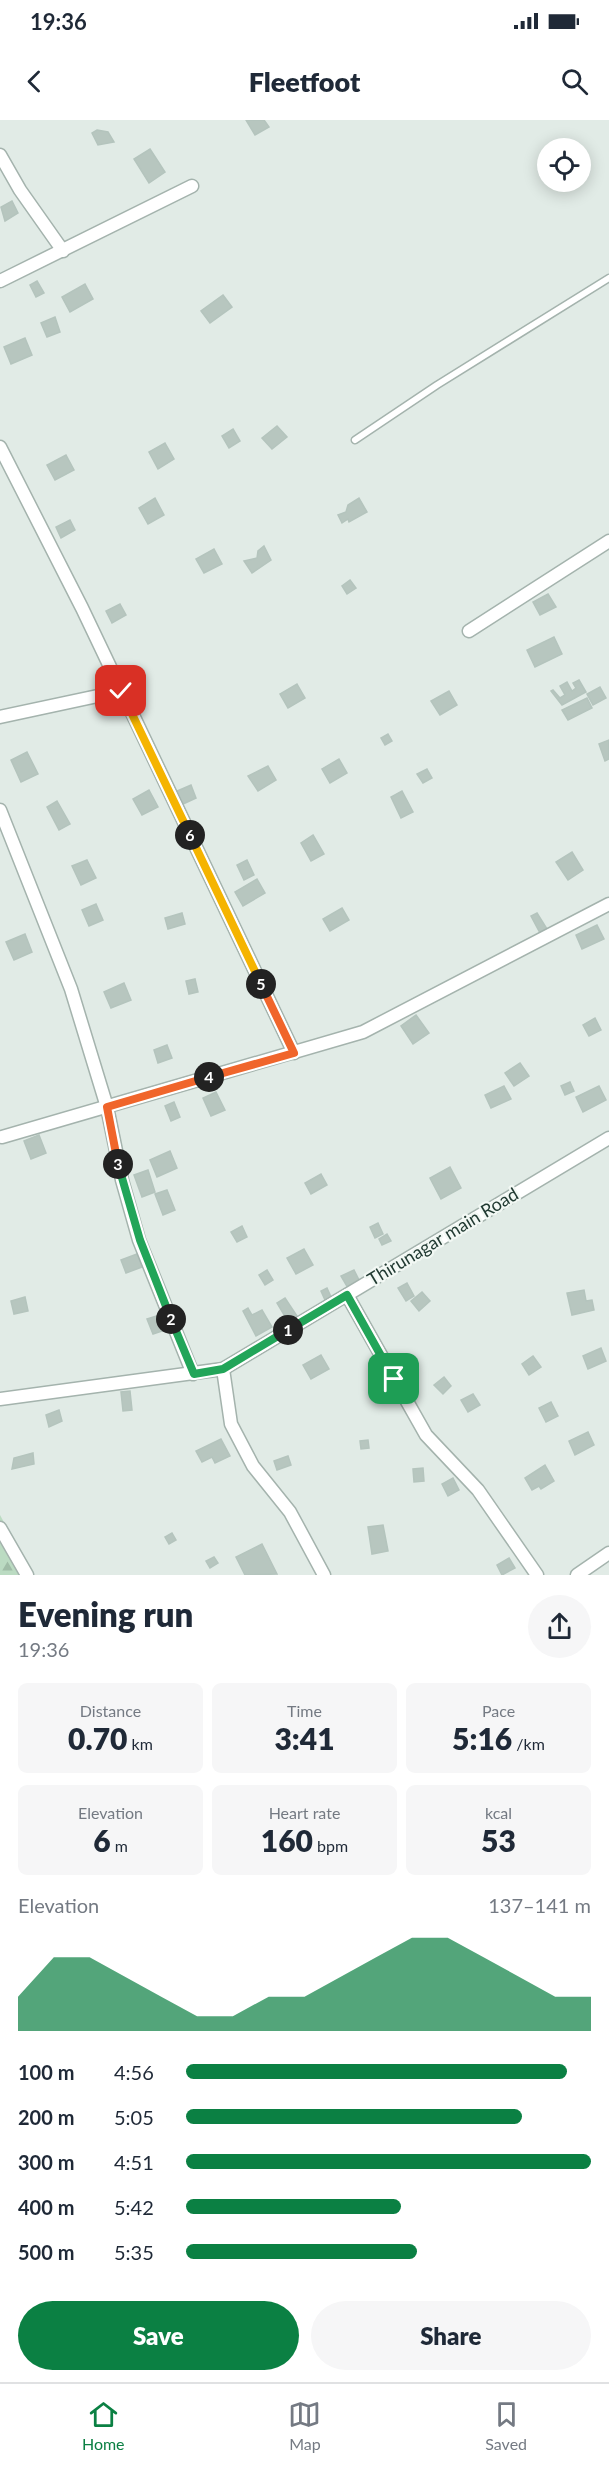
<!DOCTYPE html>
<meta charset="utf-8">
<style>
:root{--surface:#fff;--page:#f6f6f7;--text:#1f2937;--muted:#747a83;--line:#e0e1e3;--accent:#0b8043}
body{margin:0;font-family:Lato,sans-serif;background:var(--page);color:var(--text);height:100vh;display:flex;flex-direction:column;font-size:22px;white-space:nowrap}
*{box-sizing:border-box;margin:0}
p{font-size:20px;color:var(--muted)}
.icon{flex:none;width:33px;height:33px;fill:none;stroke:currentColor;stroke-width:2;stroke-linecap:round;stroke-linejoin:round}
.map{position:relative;height:1455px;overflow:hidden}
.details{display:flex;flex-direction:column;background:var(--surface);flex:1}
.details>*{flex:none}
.tools{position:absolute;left:537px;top:18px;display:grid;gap:12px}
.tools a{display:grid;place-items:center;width:54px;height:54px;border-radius:50%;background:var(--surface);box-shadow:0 3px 15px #0003;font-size:30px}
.pin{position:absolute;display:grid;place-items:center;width:51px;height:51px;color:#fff;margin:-26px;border-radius:12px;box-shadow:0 3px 9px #0006}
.km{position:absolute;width:30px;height:30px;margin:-15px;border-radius:50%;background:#222;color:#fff;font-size:16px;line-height:30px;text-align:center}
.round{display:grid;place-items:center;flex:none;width:63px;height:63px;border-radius:32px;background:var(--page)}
.head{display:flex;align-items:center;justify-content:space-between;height:102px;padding:0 18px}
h1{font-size:33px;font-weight:800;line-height:45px}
.figures{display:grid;grid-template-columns:repeat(3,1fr);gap:9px;height:102px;padding:6px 18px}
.figures div{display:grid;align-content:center;border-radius:9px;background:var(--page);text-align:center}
.figures b{font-size:30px;font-weight:800}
.figures small{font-size:16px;font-weight:400}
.figures p{font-size:16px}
.chart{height:168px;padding:12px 18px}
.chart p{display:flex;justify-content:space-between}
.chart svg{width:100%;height:108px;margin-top:6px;fill:var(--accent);opacity:.7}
.button{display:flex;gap:12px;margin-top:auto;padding:12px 18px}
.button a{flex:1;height:69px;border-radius:36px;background:var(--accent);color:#fff;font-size:24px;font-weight:800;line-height:69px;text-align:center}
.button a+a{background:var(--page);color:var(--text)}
ul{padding:0 18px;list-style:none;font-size:20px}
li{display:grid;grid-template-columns:96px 72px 1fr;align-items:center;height:45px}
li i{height:15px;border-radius:8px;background:var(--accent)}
.status{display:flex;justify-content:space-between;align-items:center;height:42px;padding:0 30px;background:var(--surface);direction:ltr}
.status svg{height:16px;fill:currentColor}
header{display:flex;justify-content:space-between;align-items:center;height:78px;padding:0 18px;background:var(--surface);font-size:27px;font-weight:800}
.tabs{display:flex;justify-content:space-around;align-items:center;height:84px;border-top:2px solid var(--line);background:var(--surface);font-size:16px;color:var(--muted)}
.tabs a{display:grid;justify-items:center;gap:3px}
.tabs .current{color:var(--accent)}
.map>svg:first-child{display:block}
.forest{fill:url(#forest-firs)}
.building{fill:#b7c6bf;stroke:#b4c4bd;stroke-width:1.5}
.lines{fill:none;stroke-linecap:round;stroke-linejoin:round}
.service-casing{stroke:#a4b3ad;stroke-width:9}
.minor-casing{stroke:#a4b3ad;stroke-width:15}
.service{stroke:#fff;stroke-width:6}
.minor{stroke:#fff;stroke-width:12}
.split-1-casing{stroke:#fff;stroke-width:12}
.split-2-casing{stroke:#fff;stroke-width:12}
.split-3-casing{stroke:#fff;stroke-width:12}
.split-4-casing{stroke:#fff;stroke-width:12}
.split-5-casing{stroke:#fff;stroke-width:12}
.split-6-casing{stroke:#fff;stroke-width:12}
.split-7-casing{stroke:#fff;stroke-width:12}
.split-1{stroke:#22a559;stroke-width:8}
.split-2{stroke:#22a559;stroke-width:8}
.split-3{stroke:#22a559;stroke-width:8}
.split-4{stroke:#f0652b;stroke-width:8}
.split-5{stroke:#f0652b;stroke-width:8}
.split-6{stroke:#f5b400;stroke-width:8}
.split-7{stroke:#f5b400;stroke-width:8}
.labels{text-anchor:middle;stroke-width:4.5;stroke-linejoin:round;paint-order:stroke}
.street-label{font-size:18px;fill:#223b33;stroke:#f2f8f4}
</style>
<div class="status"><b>19:36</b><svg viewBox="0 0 49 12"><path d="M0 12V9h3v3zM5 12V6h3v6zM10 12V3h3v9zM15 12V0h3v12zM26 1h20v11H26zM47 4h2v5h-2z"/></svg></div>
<header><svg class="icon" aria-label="back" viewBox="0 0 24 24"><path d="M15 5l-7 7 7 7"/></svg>Fleetfoot<svg class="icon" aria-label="search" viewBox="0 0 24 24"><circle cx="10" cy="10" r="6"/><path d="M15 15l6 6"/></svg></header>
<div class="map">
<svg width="609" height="1455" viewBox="0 0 609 1455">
<defs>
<pattern id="forest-firs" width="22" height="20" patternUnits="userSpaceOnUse" patternTransform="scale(1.5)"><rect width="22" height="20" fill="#bbdbc2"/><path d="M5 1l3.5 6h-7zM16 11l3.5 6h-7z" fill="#a0bda7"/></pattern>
</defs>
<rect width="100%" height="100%" fill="#e1ebe6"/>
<polygon class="forest" points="0,1395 33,1455 0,1455"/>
<g class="building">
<polygon points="246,0 264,0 269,7 255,15"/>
<polygon points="97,10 108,12 114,22 98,25 92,13"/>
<polygon points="150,29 165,52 149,63 134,39"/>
<polygon points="12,81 18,93 5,101 1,87"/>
<polygon points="37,161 44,173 36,177 30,165"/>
<polygon points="85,164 93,179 70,192 62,177"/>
<polygon points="223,175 232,187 210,203 201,191"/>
<polygon points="55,197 60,212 47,217 41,203"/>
<polygon points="25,218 32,235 11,244 4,227"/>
<polygon points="277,306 287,317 272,329 262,318"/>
<polygon points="233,309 240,321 229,328 222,316"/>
<polygon points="165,323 174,339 158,349 149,332"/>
<polygon points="66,335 74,350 55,360 47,345"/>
<polygon points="155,378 164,395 148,404 139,388"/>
<polygon points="359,378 367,392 349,402 348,399 342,403 338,395 346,392 348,385"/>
<polygon points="70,400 75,410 61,418 56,407"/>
<polygon points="264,426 271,440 252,453 244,441 257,438 258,431"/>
<polygon points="214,429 222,444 204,453 196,439"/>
<polygon points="350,460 356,468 347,474 342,466"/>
<polygon points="548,474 556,487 540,495 533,482"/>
<polygon points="120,484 126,495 112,503 106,491"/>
<polygon points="554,517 562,534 535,547 527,530"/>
<polygon points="579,560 586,572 562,585 551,571 553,570 560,578 565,575 560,566 567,562 572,571 576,568 573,563"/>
<polygon points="297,564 305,578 288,588 280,574"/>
<polygon points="600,567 606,578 593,585 587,574"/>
<polygon points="449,571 457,585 440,595 431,581"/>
<polygon points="587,578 592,588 568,600 562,590"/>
<polygon points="388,614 392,621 385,625 381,618"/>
<polygon points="609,620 609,639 605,641 599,624"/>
<polygon points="27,632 38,654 21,662 11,640"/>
<polygon points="339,639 347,653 330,663 322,649"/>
<polygon points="268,646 276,660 258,671 248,656"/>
<polygon points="427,649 432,658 423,663 417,654"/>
<polygon points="191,665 196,678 181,685 175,672"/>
<polygon points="149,670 158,687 142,695 133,679"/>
<polygon points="402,671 413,692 401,698 391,677"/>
<polygon points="57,681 70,704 59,710 47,687"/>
<polygon points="313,715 324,734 311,741 301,723"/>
<polygon points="572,732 583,750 568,760 556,742"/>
<polygon points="87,740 96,758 81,765 72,746"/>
<polygon points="247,740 254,755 244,760 237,745"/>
<polygon points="257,759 265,773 243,786 235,772"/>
<polygon points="96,784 103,800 89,806 82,790"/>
<polygon points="342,788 349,800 330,811 323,799"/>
<polygon points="182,793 185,804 168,809 165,798"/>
<polygon points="537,793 547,809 540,813 531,796"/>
<polygon points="597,805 604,819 582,829 576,815"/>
<polygon points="25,814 32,832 14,840 6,822"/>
<polygon points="195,859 198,872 189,874 186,861"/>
<polygon points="124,863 131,880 111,888 104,872"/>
<polygon points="416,895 429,913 413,924 401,906"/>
<polygon points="595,898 601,910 589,916 583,905"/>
<polygon points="167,925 172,938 158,943 154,930"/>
<polygon points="520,943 529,956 514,966 505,953"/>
<polygon points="570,962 574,971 565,975 561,966"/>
<polygon points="504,966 511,979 491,988 485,975"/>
<polygon points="599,966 606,980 583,992 576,977"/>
<polygon points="216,972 225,990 211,996 203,978"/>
<polygon points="174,982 180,997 171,1001 165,986"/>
<polygon points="39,1015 46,1033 31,1039 24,1021"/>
<polygon points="170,1031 177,1048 157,1057 150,1040"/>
<polygon points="450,1047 461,1068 441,1079 430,1058"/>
<polygon points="148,1050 155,1072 142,1077 134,1055"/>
<polygon points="321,1054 327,1065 311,1074 305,1063"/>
<polygon points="167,1070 175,1090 163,1095 155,1074"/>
<polygon points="378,1103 383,1114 375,1118 370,1107"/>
<polygon points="242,1106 247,1117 237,1122 231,1112"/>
<polygon points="387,1114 391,1121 382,1125 379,1119"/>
<polygon points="304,1129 313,1145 296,1154 287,1138"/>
<polygon points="137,1134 142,1147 126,1153 121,1140"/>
<polygon points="267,1150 273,1160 265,1165 259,1155"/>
<polygon points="354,1150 360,1162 348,1168 341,1156"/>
<polygon points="407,1163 414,1176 406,1181 398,1168"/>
<polygon points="327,1168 331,1177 325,1180 321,1171"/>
<polygon points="584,1170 586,1181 592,1180 594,1190 572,1195 567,1173"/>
<polygon points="422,1172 430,1181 419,1191 411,1181"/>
<polygon points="25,1177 28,1191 14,1194 11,1181"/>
<polygon points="285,1178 299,1199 290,1205 277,1183"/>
<polygon points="248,1188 252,1195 262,1190 272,1207 256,1216 243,1191"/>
<polygon points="163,1194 168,1209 153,1214 147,1199"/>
<polygon points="601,1228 606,1241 588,1249 583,1236"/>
<polygon points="321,1235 329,1249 311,1259 303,1245"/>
<polygon points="533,1236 541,1247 529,1255 522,1244"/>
<polygon points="444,1257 451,1266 443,1274 434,1265"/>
<polygon points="130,1271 132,1290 123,1291 121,1272"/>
<polygon points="473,1274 480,1285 468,1292 461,1280"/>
<polygon points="551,1282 558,1296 546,1302 539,1288"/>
<polygon points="59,1290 62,1301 49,1307 46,1295"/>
<polygon points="588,1312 594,1325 575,1335 569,1321"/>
<polygon points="221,1319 230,1336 215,1343 212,1337 202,1342 196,1331"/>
<polygon points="368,1320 369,1328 361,1329 360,1321"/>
<polygon points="33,1333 34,1344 12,1349 14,1338"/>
<polygon points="288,1336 291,1345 277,1350 274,1341"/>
<polygon points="545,1345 554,1361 541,1369 539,1366 532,1370 525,1358"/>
<polygon points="423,1348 424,1361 414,1362 413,1349"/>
<polygon points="453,1358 459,1370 448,1376 442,1364"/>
<polygon points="383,1405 388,1431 372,1434 368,1407"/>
<polygon points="172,1413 176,1420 169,1424 165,1417"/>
<polygon points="262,1424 277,1454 245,1455 236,1437"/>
<polygon points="214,1437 218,1443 210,1448 206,1441"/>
<polygon points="509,1438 515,1448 502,1455 497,1445"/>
</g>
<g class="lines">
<g class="service-casing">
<polyline id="service" points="355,320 437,265 609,158"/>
</g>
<g class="minor-casing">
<g id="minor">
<polyline points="0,35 20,70 63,131"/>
<polyline points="0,161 192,66"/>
<polyline points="0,327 82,488 294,933"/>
<polyline points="469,511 609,421"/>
<polyline points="0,597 121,571"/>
<polyline points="0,690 71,869 107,987 122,1060 139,1120 193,1254"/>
<polyline points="2,1017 363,912 609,784"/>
<polyline points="347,1175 426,1315 478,1370 537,1455"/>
<polyline points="223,1249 231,1304 253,1346 290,1392 324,1455"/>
<polyline points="0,1279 223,1249 609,1018"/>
<polyline points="0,1408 27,1455"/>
<polyline points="577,1455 609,1433"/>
</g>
</g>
<use href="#service" class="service"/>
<use href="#minor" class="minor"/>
</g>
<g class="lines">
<g class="split-1-casing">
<polyline id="split-1" points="288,1210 347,1175 394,1259"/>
</g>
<g class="split-2-casing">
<polyline id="split-2" points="171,1199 194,1254 223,1249 288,1210"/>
</g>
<g class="split-3-casing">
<polyline id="split-3" points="118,1044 140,1120 171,1199"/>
</g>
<g class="split-4-casing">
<polyline id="split-4" points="118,1044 107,987 209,957"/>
</g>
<g class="split-5-casing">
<polyline id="split-5" points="209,957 294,933 261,864"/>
</g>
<g class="split-6-casing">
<polyline id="split-6" points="190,715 261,864"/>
</g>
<g class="split-7-casing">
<polyline id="split-7" points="121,571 190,715"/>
</g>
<use href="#split-1" class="split-1"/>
<use href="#split-2" class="split-2"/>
<use href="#split-3" class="split-3"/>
<use href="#split-4" class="split-4"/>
<use href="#split-5" class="split-5"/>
<use href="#split-6" class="split-6"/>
<use href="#split-7" class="split-7"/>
</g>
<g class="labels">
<g class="street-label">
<text transform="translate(443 1117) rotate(-31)" y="6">Thirunagar main Road</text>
</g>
</g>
</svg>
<div class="tools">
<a><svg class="icon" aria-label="locate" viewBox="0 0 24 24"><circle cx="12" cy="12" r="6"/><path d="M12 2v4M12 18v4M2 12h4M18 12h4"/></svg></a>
</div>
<div class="pin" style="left:394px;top:1259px;background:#1e9e55"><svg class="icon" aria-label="arrive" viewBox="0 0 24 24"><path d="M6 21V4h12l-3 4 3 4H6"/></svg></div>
<div class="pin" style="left:121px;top:571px;background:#d93025"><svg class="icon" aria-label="check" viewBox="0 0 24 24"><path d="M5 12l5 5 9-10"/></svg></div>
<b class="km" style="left:288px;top:1210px">1</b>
<b class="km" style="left:171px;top:1199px">2</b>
<b class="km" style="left:118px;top:1044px">3</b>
<b class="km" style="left:209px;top:957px">4</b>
<b class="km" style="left:261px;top:864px">5</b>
<b class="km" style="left:190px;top:715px">6</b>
</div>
<section class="details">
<div class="head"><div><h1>Evening run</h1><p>19:36</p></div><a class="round"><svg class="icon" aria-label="share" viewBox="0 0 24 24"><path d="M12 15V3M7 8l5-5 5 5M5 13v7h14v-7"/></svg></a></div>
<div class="figures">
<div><p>Distance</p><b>0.70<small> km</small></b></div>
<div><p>Time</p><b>3:41</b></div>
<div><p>Pace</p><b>5:16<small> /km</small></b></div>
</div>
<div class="figures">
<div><p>Elevation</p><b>6<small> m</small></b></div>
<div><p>Heart rate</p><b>160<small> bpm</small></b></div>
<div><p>kcal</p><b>53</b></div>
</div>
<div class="chart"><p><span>Elevation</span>137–141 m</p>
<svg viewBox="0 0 160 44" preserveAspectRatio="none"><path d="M0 44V30L10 14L20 14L30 22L40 30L50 38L60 38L70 30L80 30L90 22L100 14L110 6L120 6L130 14L140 22L150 30L160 30V44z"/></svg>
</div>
<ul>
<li><b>100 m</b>4:56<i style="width:94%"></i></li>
<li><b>200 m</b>5:05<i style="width:83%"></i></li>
<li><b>300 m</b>4:51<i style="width:100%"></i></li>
<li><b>400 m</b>5:42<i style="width:53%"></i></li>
<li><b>500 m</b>5:35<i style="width:57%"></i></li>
</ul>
<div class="button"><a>Save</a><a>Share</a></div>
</section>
<nav class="tabs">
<a class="current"><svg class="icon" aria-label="home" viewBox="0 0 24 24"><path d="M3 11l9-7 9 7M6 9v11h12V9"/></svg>Home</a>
<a><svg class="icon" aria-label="map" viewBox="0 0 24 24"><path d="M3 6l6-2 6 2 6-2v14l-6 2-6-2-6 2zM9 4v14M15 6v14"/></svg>Map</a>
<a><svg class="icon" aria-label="saved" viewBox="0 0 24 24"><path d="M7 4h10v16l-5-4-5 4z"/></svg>Saved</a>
</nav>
